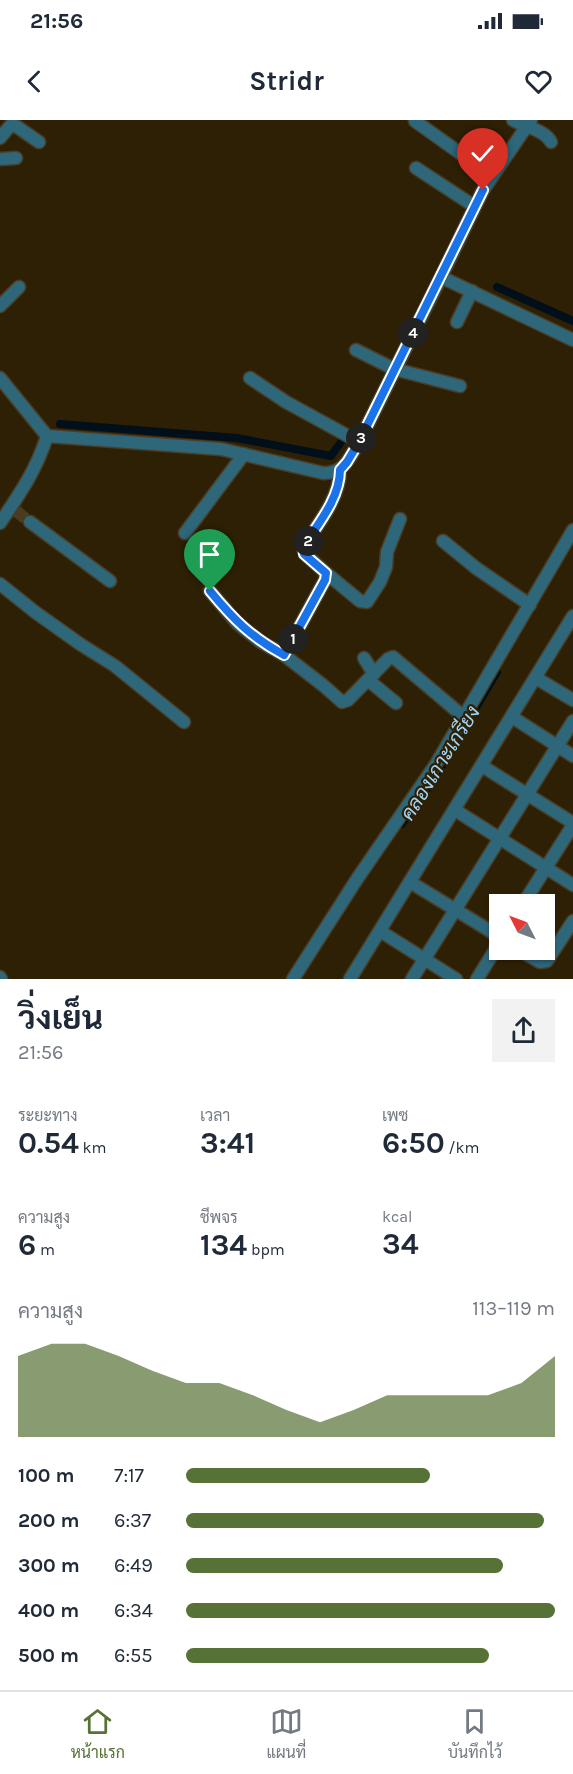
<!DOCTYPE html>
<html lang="th">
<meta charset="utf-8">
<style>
:root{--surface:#fff;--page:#f2f2f3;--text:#1f2937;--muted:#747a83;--line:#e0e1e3;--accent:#567236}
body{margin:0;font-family:Karla,Sarabun,sans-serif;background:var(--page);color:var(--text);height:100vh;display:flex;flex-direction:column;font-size:22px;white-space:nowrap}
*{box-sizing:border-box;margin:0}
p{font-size:20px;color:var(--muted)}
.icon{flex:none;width:33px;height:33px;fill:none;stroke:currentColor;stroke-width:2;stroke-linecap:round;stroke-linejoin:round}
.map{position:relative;height:859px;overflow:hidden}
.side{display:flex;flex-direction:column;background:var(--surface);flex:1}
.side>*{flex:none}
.needle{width:39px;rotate:312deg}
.controls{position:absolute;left:489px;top:774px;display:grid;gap:12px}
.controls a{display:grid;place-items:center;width:66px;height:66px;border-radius:0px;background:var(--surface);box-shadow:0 2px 4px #0004;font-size:30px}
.pin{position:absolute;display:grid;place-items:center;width:51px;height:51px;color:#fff;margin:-62px -26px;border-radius:50% 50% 50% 0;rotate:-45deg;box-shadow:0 0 6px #0007}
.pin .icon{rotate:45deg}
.km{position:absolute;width:30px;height:30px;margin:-15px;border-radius:50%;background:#222;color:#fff;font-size:16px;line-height:30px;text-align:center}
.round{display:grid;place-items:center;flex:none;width:63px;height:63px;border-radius:0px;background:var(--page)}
.overview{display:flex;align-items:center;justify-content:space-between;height:102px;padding:0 18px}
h1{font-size:33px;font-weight:700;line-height:45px}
.metrics{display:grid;grid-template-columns:repeat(3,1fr);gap:9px;height:102px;padding:6px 18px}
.metrics div{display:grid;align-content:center}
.metrics b{font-size:30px;font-weight:700}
.metrics small{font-size:16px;font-weight:400}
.metrics p{font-size:16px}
.chart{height:168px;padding:12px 18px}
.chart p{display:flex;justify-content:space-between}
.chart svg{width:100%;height:108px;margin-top:6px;fill:var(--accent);opacity:.7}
ul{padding:0 18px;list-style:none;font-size:20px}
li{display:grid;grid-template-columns:96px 72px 1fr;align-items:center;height:45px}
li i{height:15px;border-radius:8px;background:var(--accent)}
.status{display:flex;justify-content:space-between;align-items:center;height:42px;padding:0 30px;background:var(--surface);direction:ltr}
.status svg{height:16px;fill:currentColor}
header{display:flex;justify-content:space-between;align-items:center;height:78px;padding:0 18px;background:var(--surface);font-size:27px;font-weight:700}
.dock{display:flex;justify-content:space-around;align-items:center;height:84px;border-top:2px solid var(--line);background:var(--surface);font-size:16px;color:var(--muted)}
.dock a{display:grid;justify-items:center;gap:3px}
.dock .selected{color:var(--accent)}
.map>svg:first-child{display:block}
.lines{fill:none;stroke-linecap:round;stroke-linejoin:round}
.canal{stroke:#000f1a;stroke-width:8}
.minor-tunnel{stroke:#493c22;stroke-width:12;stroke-dasharray:12 6;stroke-linecap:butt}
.minor-casing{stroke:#4a3d24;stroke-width:15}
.minor{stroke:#2e667a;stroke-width:12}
.route-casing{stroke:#fff;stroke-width:12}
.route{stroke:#1a73e8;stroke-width:8}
.labels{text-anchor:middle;stroke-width:4.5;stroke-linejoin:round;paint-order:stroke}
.water-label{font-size:20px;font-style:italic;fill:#a3d5f7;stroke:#2e2005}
</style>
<div class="status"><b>21:56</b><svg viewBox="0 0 49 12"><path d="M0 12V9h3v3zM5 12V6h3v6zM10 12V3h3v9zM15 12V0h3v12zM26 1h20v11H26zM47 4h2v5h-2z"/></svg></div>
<header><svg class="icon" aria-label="back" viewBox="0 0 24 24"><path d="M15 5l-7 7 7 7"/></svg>Stridr<svg class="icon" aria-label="heart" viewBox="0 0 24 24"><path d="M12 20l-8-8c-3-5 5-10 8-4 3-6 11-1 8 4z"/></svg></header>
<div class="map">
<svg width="573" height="859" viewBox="0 0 573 859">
<rect width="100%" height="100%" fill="#2e2005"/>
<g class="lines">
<g class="canal">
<polyline points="497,167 573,201"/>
<polyline points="60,304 237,318 331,336 344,318"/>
<polyline points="402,704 432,662 497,552"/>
</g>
<polyline class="minor-tunnel" points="16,391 30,402"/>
<g class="minor-casing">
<g id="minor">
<path d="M 513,0 C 525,7 545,10 551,22"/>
<polyline points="415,1 492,56"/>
<polyline points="0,18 10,6 16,6 39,22"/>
<polyline points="0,39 16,38"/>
<polyline points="416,48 474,86"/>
<polyline points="441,157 483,70 531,0"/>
<polyline points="0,186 19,167"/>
<polyline points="457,202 472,171"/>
<polyline points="356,230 394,249 460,266"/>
<path d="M 0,258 L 47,316 L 221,329 L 323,353 C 344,354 350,337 359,322 L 441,157 L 573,220"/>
<polyline points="250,258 286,282 359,322"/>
<polyline points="30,402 110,461"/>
<path d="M 0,403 C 19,375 37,349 47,316"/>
<polyline points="185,413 244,334"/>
<polyline points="443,421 476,448 530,485"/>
<polyline points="326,453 360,481 367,482 380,462 386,447 387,432 400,399"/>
<polyline points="0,464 35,492 80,524 115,546 184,602"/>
<polyline points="210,471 237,503 261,522 284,535 324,566 342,582 348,580 388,539 393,537 464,597"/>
<path d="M 284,535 L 325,460 L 326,453 L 305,434 L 303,427 C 318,404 340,378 340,350"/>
<polyline points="364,538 374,554"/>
<polyline points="536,558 573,580"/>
<polyline points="368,560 396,583"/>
<polyline points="512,597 573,636"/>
<polyline points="482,646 573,703"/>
<polyline points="455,690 573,765"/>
<polyline points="410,762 500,817"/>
<polyline points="523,784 573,705"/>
<polyline points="380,811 456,859"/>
<polyline points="519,830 540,842 547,841 573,801"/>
<polyline points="0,857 1,859"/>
<polyline points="293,859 357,759 436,644 573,410"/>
<polyline points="350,859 573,496"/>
<polyline points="412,859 573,601"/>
<polyline points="477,859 500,822"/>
</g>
</g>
<use href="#minor" class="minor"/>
</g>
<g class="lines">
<g class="route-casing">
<path id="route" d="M 210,471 C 234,500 251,517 284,535 L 325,460 L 326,453 L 304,434 L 303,427 C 318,404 340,378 340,350 L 347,342 L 359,322 L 483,70"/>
</g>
<use href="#route" class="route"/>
</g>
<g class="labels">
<g class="water-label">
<text transform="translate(440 643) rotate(-58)" y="7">คลองเกาะเกรียง</text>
</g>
</g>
</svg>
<div class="controls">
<a><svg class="needle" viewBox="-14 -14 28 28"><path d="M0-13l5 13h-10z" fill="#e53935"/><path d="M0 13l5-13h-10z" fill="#747a83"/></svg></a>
</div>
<div class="pin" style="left:210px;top:471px;background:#1e9e55"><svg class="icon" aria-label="arrive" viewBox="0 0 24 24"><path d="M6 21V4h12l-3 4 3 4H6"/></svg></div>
<div class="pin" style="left:483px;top:70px;background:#d93025"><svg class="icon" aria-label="check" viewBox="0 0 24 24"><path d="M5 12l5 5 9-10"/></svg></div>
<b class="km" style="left:293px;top:519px">1</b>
<b class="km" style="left:308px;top:421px">2</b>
<b class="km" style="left:361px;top:318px">3</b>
<b class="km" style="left:413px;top:213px">4</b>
</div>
<section class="side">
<div class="overview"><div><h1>วิ่งเย็น</h1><p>21:56</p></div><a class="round"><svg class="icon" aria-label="share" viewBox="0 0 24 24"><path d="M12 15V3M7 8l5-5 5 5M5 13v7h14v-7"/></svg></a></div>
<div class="metrics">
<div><p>ระยะทาง</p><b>0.54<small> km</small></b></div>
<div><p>เวลา</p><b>3:41</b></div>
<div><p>เพซ</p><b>6:50<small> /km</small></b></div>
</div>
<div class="metrics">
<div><p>ความสูง</p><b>6<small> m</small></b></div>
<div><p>ชีพจร</p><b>134<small> bpm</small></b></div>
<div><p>kcal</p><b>34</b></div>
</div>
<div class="chart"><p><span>ความสูง</span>113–119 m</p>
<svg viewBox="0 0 160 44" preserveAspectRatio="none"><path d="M0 44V11L10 6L20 6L30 11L40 17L50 22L60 22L70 27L80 33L90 38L100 33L110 27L120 27L130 27L140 27L150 22L160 11V44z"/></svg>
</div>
<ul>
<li><b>100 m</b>7:17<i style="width:66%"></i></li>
<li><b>200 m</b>6:37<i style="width:97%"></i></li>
<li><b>300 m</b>6:49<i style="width:86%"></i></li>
<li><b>400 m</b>6:34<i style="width:100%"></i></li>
<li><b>500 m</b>6:55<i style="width:82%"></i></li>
</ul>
</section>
<nav class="dock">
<a class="selected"><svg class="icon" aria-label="home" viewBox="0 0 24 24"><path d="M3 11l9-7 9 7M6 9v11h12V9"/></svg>หน้าแรก</a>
<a><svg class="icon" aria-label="map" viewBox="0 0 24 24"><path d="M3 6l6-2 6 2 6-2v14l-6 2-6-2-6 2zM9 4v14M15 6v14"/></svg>แผนที่</a>
<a><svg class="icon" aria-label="saved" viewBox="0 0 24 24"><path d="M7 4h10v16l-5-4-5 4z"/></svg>บันทึกไว้</a>
</nav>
